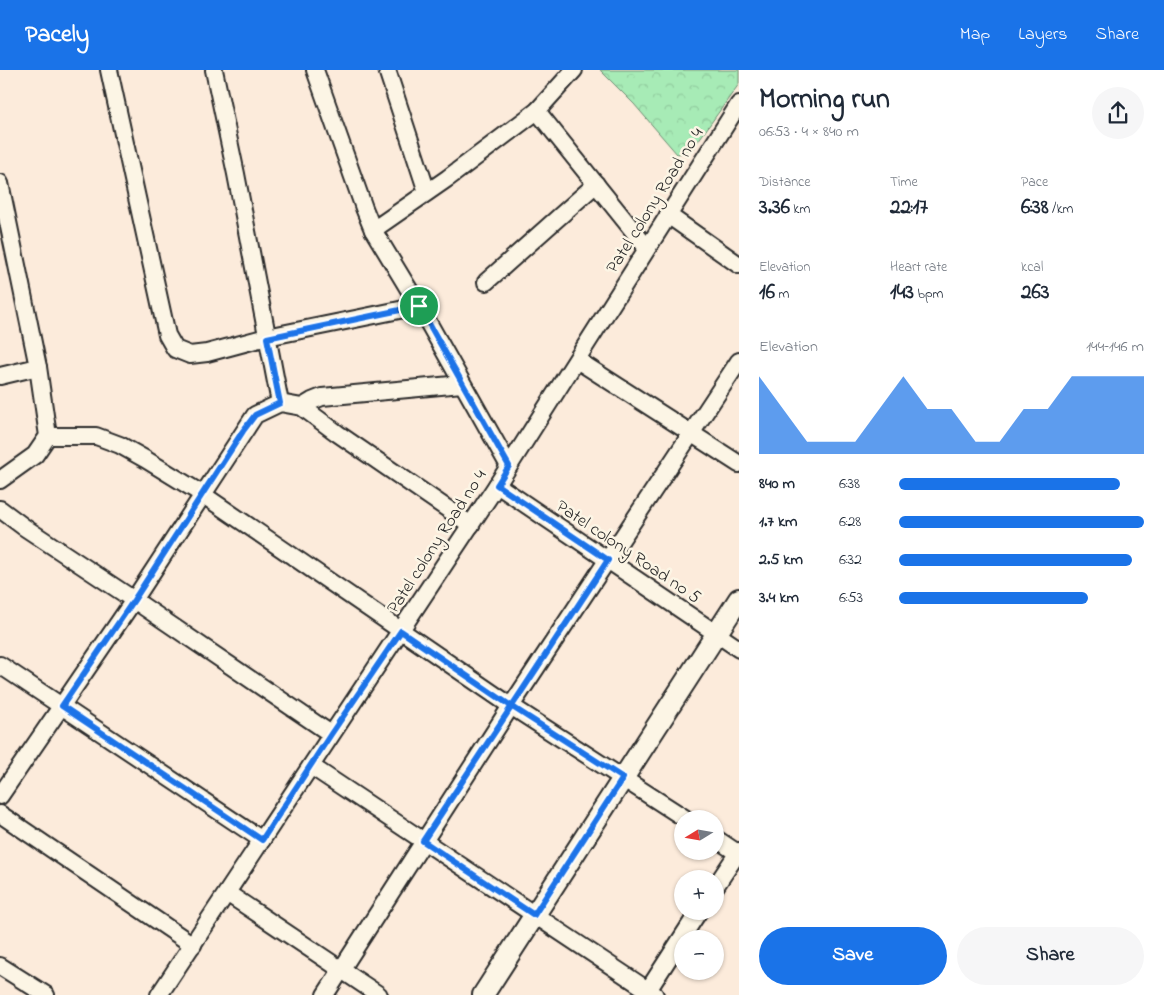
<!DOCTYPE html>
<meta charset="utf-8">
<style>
:root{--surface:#fff;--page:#f6f6f7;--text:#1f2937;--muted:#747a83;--accent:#1a73e8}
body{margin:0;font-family:"Indie Flower",sans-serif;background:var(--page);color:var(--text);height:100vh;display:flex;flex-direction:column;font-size:19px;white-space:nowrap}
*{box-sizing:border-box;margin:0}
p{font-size:16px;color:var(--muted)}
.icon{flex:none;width:28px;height:28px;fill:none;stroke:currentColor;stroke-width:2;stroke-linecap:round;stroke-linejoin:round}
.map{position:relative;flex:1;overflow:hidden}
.panel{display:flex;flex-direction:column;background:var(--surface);width:425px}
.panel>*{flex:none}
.needle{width:32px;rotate:259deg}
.buttons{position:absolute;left:674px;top:740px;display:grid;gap:10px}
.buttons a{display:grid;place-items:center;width:50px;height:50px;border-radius:50%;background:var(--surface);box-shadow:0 1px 4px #0004;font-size:25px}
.pin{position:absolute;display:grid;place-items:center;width:42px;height:42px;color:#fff;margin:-21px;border:2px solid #fff;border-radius:50%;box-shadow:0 1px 5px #0007}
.round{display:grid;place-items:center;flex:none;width:52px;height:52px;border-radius:26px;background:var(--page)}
.head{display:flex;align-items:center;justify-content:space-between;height:85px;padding:0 20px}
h1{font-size:28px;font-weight:800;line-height:38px}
.figures{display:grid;grid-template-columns:repeat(3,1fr);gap:8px;height:85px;padding:5px 20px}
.figures div{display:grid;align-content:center}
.figures b{font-size:21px;font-weight:800}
.figures small{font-size:14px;font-weight:400}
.figures p{font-size:14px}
.chart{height:140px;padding:10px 20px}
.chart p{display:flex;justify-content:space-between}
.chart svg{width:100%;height:90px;margin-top:5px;fill:var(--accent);opacity:.7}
.cta{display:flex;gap:10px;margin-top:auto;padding:10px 20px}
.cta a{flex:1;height:58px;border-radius:30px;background:var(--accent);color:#fff;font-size:20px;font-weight:800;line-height:58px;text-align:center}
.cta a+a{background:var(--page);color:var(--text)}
ul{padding:0 20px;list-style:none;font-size:16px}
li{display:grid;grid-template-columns:80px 60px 1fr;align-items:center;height:38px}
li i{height:12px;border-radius:6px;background:var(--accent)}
header{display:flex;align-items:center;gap:30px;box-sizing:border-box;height:70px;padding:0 25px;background:var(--accent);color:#fff}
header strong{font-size:24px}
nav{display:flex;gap:28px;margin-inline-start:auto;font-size:18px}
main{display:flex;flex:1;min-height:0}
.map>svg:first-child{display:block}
.park{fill:url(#park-crowns);stroke:#698b70}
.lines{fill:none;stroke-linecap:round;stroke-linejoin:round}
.minor-casing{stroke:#2b2b2b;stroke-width:20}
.tertiary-casing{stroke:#2b2b2b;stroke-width:24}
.minor{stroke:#fcf5e5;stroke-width:16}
.tertiary{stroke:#fcf5e5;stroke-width:20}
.route-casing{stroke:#fff;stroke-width:10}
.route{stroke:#1a73e8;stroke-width:6}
.labels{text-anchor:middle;stroke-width:5;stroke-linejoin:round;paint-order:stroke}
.street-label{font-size:18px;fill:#2b2b2b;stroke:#fcf5e5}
</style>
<header>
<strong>Pacely</strong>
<nav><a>Map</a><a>Layers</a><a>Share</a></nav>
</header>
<main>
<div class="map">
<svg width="739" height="925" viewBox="0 0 739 925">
<defs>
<pattern id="park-crowns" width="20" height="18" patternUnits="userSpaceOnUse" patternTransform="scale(1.25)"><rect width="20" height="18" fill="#a7ebb6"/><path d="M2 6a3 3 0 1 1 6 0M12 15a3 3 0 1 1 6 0" fill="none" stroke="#90ca9d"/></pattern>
</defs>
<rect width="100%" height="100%" fill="#fcebdb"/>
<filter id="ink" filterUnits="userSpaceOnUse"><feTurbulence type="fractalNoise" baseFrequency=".02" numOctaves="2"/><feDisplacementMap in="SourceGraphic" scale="10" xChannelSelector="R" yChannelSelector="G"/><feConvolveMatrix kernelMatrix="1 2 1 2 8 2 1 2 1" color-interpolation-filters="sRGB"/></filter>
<g filter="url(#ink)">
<polygon class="park" points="600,0 739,0 739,14 693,78 683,83 677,84 634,34"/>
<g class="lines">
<g class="minor-casing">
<g id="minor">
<polyline points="109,0 167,265 175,279 190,285 207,283 267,267 419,236"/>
<polyline points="214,0 236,104 280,333"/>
<polyline points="315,0 364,138 373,160 419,236 509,396"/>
<polyline points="387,0 427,122"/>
<polyline points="537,41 647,178"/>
<polyline points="0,113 38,297 48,366 35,385 0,410"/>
<polyline points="668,145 739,195"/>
<polyline points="373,160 448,108 537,41 574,0"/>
<polyline points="486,212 596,114"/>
<polyline points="577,290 739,394"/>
<polyline points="0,306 38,297"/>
<polyline points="302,337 312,331 322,327 462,314"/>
<polyline points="48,366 96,366 120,375 145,389 202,424 511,636 686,749"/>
<polyline points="497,415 739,579"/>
<polyline points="0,439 24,457 134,530 331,664"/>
<polyline points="0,595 262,770"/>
<polyline points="311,696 655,925"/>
<polyline points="0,726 134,530 255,345 280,333 302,337 337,363 471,455"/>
<polyline points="0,744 193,875"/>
<polyline points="715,768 739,784"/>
<polyline points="715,817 739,781"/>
<polyline points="227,823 379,925"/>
<polyline points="0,896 46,925"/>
<polyline points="159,925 497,415 739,34"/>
<polyline points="325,925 511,636 739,291"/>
<polyline points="645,925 699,841"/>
</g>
</g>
<g class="tertiary-casing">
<polyline id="tertiary" points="483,925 739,529"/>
</g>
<use href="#minor" class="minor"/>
<use href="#tertiary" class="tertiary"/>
</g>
</g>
<g class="lines" filter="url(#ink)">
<g class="route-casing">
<polyline id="route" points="419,236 267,268 280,333 255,345 243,361 134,530 62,636 262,770 331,664 401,561 511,636 623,708 534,845 423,771 608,490 497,415 509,396 419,236"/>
</g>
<use href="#route" class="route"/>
</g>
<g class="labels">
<g class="street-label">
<text transform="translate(654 130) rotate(-58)" y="6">Patel colony Road no 4</text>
<text transform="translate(436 471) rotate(-57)" y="6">Patel colony Road no 4</text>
<text transform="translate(629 481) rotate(34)" y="6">Patel colony Road no 5</text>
</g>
</g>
</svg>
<div class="buttons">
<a><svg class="needle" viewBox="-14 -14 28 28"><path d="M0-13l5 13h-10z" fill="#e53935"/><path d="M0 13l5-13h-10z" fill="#747a83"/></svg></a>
<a>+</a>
<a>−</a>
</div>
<div class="pin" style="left:419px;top:236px;background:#1e9e55"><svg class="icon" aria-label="arrive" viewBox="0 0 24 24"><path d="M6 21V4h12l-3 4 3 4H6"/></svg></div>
</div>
<section class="panel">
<div class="head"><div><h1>Morning run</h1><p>06:53 · 4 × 840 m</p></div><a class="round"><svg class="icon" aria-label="share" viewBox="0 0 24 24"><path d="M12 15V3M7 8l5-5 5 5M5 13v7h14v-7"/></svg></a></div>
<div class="figures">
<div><p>Distance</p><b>3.36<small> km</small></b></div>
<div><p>Time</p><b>22:17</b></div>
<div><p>Pace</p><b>6:38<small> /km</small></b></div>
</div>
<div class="figures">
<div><p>Elevation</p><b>16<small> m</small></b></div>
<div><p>Heart rate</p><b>143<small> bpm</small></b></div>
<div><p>kcal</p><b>263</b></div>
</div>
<div class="chart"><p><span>Elevation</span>144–146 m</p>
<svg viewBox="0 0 160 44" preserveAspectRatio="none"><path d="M0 44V6L10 22L20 38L30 38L40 38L50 22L60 6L70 22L80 22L90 38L100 38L110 22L120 22L130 6L140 6L150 6L160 6V44z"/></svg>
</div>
<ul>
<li><b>840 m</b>6:38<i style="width:90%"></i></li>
<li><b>1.7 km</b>6:28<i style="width:100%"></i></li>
<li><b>2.5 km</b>6:32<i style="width:95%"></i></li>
<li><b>3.4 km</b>6:53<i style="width:77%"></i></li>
</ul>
<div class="cta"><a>Save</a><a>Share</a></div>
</section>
</main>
